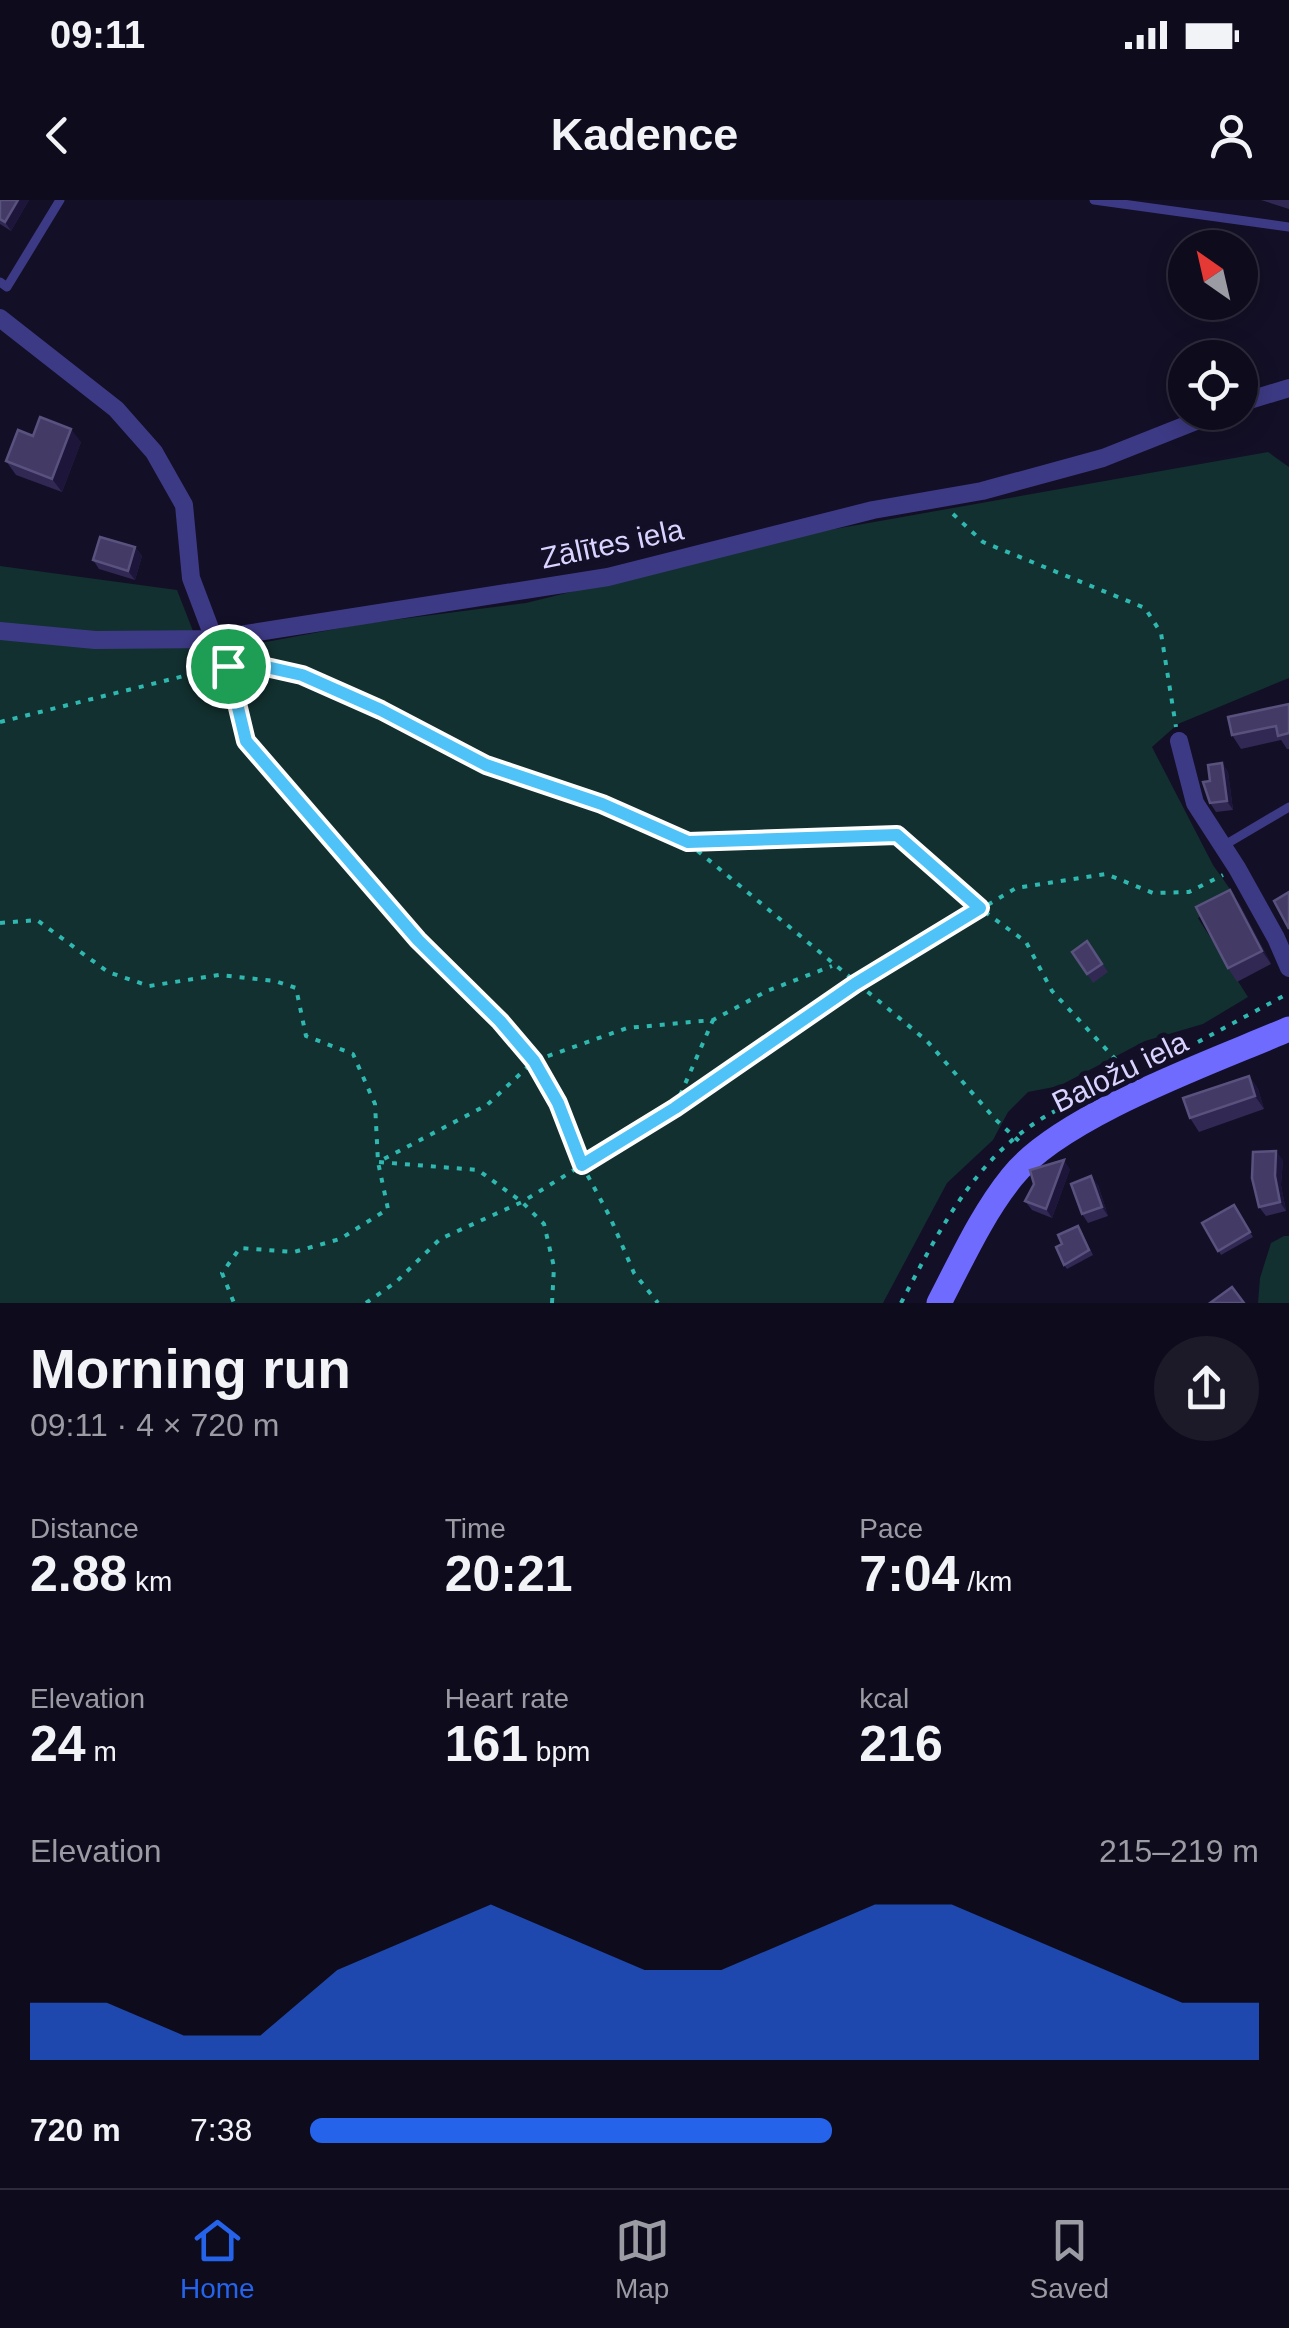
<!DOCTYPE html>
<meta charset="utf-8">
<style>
:root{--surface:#0e0b1c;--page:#1c1929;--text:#f1f3f6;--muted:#9b9ba3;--line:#2e2b3b;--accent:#2563eb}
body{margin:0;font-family:Arial,sans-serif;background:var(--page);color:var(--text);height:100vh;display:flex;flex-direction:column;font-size:38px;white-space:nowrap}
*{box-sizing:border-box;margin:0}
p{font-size:32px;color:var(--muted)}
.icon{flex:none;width:55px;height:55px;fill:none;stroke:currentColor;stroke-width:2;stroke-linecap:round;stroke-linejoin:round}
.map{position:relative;height:1103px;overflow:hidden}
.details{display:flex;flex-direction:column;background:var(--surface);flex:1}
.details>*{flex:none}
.needle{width:65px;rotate:326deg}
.fabs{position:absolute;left:1168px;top:30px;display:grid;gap:20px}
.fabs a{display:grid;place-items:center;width:90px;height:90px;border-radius:50%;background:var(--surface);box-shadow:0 5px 25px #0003,0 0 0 2px var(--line);font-size:50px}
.pin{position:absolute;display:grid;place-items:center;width:85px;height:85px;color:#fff;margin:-42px;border:5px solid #fff;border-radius:50%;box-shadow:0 2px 10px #0007}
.round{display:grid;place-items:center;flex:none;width:105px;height:105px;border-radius:52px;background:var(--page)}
.overview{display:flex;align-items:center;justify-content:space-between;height:170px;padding:0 30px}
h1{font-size:55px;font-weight:800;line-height:75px}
.stats{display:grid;grid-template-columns:repeat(3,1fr);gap:15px;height:170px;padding:10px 30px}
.stats div{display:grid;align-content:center}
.stats b{font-size:50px;font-weight:800}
.stats small{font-size:28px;font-weight:400}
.stats p{font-size:28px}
.chart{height:280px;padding:20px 30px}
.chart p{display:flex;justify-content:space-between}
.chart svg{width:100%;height:180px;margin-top:10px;fill:var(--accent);opacity:.7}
ul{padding:0 30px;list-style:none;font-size:32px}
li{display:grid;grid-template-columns:160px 120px 1fr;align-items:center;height:75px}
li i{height:25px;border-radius:12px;background:var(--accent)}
.status{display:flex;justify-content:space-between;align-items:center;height:70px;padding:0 50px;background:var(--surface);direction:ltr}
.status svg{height:28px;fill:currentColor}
header{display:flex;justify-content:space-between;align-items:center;height:130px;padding:0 30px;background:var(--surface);font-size:45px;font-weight:800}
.menu{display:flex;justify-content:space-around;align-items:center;height:140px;border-top:2px solid var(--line);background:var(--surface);font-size:28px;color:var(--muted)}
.menu a{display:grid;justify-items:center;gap:5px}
.menu .current{color:var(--accent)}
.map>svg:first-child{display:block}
.green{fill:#12302f}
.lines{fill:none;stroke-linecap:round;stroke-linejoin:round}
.path{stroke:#2fb8b0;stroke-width:4;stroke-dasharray:5 8;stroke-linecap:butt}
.lane{stroke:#3d3a85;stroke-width:9}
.street{stroke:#3d3a85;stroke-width:18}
.secondary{stroke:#6f6bff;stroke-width:25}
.wall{fill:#312854}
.shaded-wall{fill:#1d163a}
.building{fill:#433a66;stroke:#5a527e;stroke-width:2.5}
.route-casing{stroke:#fff;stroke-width:20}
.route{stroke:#4fc3f7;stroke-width:12}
.labels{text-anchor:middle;stroke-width:10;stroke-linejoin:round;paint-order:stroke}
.street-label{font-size:30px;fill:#d9d4ff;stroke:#130f26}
</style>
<div class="status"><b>09:11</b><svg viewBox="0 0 49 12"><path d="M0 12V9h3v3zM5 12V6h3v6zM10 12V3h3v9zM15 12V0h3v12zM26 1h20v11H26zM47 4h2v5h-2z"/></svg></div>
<header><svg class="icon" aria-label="back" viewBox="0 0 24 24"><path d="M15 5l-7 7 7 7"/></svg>Kadence<svg class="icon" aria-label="person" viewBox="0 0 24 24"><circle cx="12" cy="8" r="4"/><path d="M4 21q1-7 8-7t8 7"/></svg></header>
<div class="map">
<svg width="1289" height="1103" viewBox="0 0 1289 1103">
<rect width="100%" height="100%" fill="#130f26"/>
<g class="green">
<polygon points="1268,252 1289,267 1289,478 1178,524 1152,547 1213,665 1235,696 1198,718 1248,797 1203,824 1145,841 1059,886 1028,892 1008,912 993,940 947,983 883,1103 0,1103 0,366 177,390 202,454 362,424 526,403 801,335"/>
<polygon points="1284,1036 1289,1036 1289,1103 1258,1103 1260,1078 1271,1043"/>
</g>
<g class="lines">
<g class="path">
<polyline points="953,314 983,342 1145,408 1161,433 1176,527"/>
<polyline points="223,456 228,465 244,462 302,475 381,510 486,565 602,604 687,642 927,841 995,919 1020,942"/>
<polyline points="0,522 228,465 245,541 418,740 499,821 534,861 558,903 582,965 610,1017 634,1073 658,1103"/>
<polyline points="689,642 897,635 981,709 1026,742 1052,791 1119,863"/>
<polyline points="0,723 37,720 108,772 149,786 219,775 275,781 296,788 306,836 353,854 375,904 378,962 388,1009 340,1039 294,1052 240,1048 222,1073 234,1103"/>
<polyline points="1198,842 1289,793"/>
<polyline points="675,907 713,820"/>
<polyline points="366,1103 396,1082 440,1039 522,1002 675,908 855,784 1016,688 1106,674 1153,693 1189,692 1223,675"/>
<polyline points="552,1103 554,1067 544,1024 522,1002 478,970 378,962 487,905 534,861 627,828 713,820 767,791 832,766"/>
<path d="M 901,1103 C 941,1027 979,949 1059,909"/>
</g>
<g class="lane">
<polyline points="1094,0 1289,27"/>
<polyline points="0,82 7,87 60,0"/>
<polyline points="1223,646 1289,607"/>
</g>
<g class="street">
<polyline points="0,118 116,209 154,252 184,305 191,378 214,439"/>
<polyline points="1240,203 1289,188"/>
<polyline points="0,431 95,440 214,439 608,377 873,310 982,291 1103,258 1219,212"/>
<polyline points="1179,541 1195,603 1237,668 1276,738 1289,768"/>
</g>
<path class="secondary" d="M 939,1103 C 961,1061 982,1014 1012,977 C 1061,915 1215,861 1289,829"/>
</g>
<g class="wall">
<polygon points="0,0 29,0 11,31 0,24"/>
<polygon points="1261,0 1289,0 1289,9"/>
<polygon points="81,242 62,292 16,275 6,261"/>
<polygon points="135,347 142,356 135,380 99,369 93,360"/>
<polygon points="1289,504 1289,549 1287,549 1281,540 1241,549 1232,535"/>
<polygon points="1222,563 1228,572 1233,610 1216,612 1210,603 1210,581"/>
<polygon points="1239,703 1271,764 1237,782 1228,768"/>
<polygon points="1087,741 1108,772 1093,783 1072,752"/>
<polygon points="1249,876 1258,889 1264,909 1199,932 1190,918"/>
<polygon points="1283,960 1281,985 1286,1011 1266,1016 1259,1007"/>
<polygon points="1070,969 1052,1018 1032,1010 1025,1001"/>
<polygon points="1098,985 1108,1016 1088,1023 1082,1014"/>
<polygon points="1234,1005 1253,1037 1221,1055 1202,1023"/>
<polygon points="1081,1031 1093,1055 1067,1069 1064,1065 1062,1044"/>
</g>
<g class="shaded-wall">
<polygon points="18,0 29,0 11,31 5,22"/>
<polygon points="71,229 81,242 62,292 52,279"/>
<polygon points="135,347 142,356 135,380 128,371"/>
<polygon points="1222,563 1228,572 1233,610 1227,601"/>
<polygon points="1230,690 1239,703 1271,764 1262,751"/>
<polygon points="1249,876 1258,889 1264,909 1255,896"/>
<polygon points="1276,951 1283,960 1281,985 1286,1011 1280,1002 1275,976"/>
<polygon points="1064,960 1070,969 1052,1018 1046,1009"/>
<polygon points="1091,976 1098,985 1108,1016 1102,1007"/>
</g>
<g class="building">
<polygon points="0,0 18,0 5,22 0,19"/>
<polygon points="40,217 71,229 52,279 6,261 18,230 33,236"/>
<polygon points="100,337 135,347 128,371 93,360"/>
<polygon points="1289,504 1289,533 1278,536 1276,526 1232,535 1228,517"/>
<polygon points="1222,563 1227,601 1210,603 1203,582 1210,581 1208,565"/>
<polygon points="1230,690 1262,751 1228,768 1196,707"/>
<polygon points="1289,692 1289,729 1274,701"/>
<polygon points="1087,741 1102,764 1087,774 1072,752"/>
<polygon points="1249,876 1255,896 1190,918 1183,898"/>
<polygon points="1276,951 1275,976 1280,1002 1259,1007 1252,978 1253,952"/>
<polygon points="1064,960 1046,1009 1025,1001 1034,984 1030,970"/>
<polygon points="1091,976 1102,1007 1082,1014 1071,984"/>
<polygon points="1234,1005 1250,1032 1218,1051 1202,1023"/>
<polygon points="1078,1026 1089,1050 1064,1065 1056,1047 1062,1044 1058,1035"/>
<polygon points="1232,1087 1244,1103 1210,1103"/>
</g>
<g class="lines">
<g class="route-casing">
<polygon id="route" points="244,462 302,475 381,510 486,565 602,604 688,642 897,635 980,708 855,784 675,908 582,965 558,903 534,861 500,821 418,740 246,541 228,466"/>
</g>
<use href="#route" class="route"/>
</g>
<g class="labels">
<g class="street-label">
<text transform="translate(612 344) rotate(-12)" y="10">Zālītes iela</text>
<text transform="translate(1120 872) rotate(-26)" y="10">Baložu iela</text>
</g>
</g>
</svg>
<div class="fabs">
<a><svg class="needle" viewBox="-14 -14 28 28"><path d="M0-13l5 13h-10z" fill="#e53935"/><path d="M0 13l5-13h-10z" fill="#9b9ba3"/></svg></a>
<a><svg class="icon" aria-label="locate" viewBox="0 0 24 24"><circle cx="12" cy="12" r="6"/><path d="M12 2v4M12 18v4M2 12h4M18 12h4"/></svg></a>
</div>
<div class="pin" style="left:228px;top:466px;background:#1e9e55"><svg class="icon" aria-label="arrive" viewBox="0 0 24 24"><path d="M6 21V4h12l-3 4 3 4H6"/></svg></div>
</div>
<section class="details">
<div class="overview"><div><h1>Morning run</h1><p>09:11 · 4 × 720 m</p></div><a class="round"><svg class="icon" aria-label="share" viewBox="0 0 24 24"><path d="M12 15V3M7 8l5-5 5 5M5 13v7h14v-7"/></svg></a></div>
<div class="stats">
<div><p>Distance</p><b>2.88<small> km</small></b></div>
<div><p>Time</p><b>20:21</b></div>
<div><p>Pace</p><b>7:04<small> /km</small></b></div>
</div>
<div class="stats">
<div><p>Elevation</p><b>24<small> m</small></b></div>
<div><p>Heart rate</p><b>161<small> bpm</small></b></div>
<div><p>kcal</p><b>216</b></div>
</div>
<div class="chart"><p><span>Elevation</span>215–219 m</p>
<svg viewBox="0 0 160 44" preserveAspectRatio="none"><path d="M0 44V30L10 30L20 38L30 38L40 22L50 14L60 6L70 14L80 22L90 22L100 14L110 6L120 6L130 14L140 22L150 30L160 30V44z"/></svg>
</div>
<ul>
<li><b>720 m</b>7:38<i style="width:55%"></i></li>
</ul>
</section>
<nav class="menu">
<a class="current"><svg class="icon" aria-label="home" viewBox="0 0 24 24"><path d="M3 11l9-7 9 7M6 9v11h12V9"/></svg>Home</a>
<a><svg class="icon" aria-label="map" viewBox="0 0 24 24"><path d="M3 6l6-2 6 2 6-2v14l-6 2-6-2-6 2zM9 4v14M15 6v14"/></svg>Map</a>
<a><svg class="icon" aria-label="saved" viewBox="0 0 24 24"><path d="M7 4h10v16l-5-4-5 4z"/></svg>Saved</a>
</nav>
